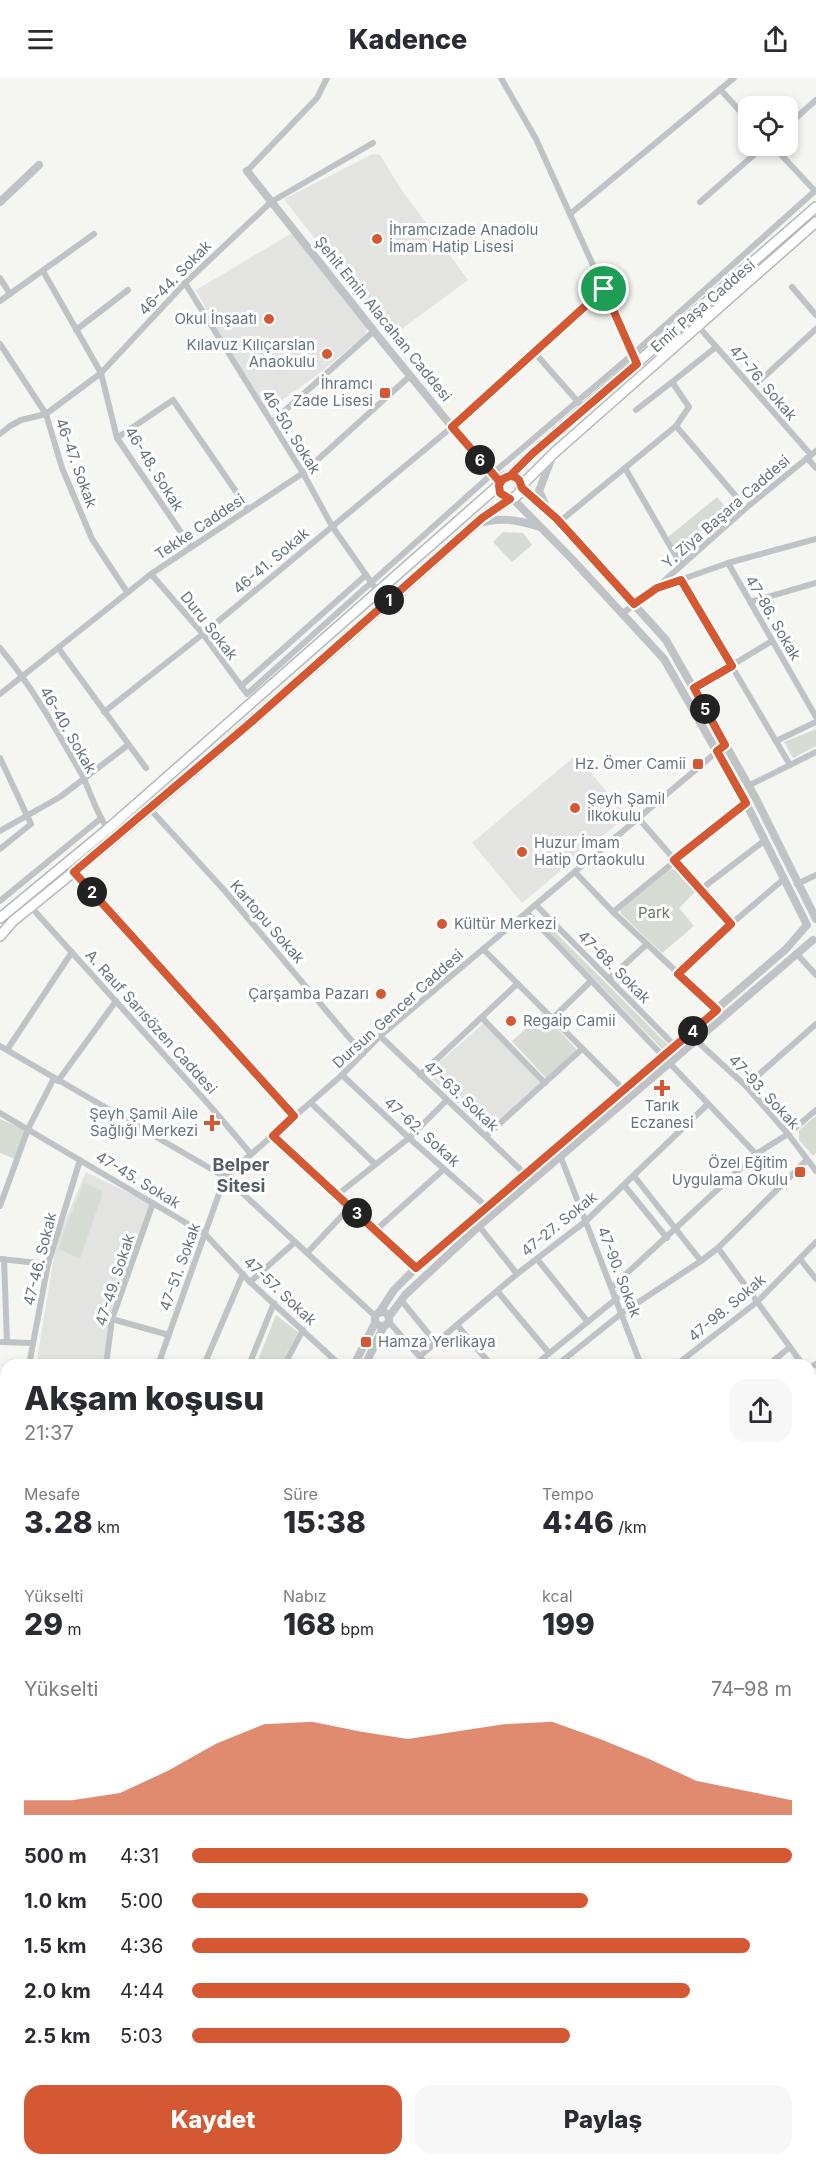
<!DOCTYPE html>
<html lang="tr">
<meta charset="utf-8">
<style>
:root{--surface:#fff;--page:#f7f7f7;--text:#2b2b33;--muted:#7c7c81;--accent:#d45933}
body{margin:0;font-family:Inter,sans-serif;background:var(--page);color:var(--text);height:100vh;display:flex;flex-direction:column;font-size:22px;white-space:nowrap}
*{box-sizing:border-box;margin:0}
p{font-size:20px;color:var(--muted)}
.icon{flex:none;width:33px;height:33px;fill:none;stroke:currentColor;stroke-width:2;stroke-linecap:round;stroke-linejoin:round}
.map{position:relative;flex:1;overflow:hidden}
.drawer{position:absolute;left:0px;top:1281px;width:816px;height:807px;display:flex;flex-direction:column;background:var(--surface);border-radius:18px 18px 0 0;box-shadow:0 3px 9px #0003}
.drawer>*{flex:none}
.fabs{position:absolute;left:738px;top:18px;display:grid;gap:12px}
.fabs a{display:grid;place-items:center;width:60px;height:60px;border-radius:12px;background:var(--surface);box-shadow:0 3px 9px #0003;font-size:30px}
.pin{position:absolute;display:grid;place-items:center;width:51px;height:51px;color:#fff;margin:-26px;border:3px solid #fff;border-radius:50%;box-shadow:0 2px 6px #0007}
.km{position:absolute;width:30px;height:30px;margin:-15px;border-radius:50%;background:#222;color:#fff;font-size:16px;line-height:30px;text-align:center}
.round{display:grid;place-items:center;flex:none;width:63px;height:63px;border-radius:18px;background:var(--page)}
.summary{display:flex;align-items:center;justify-content:space-between;height:102px;padding:0 24px}
h1{font-size:33px;font-weight:800;line-height:45px}
.metrics{display:grid;grid-template-columns:repeat(3,1fr);gap:9px;height:102px;padding:6px 24px}
.metrics div{display:grid;align-content:center}
.metrics b{font-size:30px;font-weight:800}
.metrics small{font-size:16px;font-weight:400}
.metrics p{font-size:16px}
.chart{height:168px;padding:12px 24px}
.chart p{display:flex;justify-content:space-between}
.chart svg{width:100%;height:108px;margin-top:6px;fill:var(--accent);opacity:.7}
.primary-button{display:flex;gap:12px;margin-top:auto;padding:12px 24px}
.primary-button a{flex:1;height:69px;border-radius:18px;background:var(--accent);color:#fff;font-size:24px;font-weight:800;line-height:69px;text-align:center}
.primary-button a+a{background:var(--page);color:var(--text)}
ul{padding:0 24px;list-style:none;font-size:20px}
li{display:grid;grid-template-columns:96px 72px 1fr;align-items:center;height:45px}
li i{height:15px;border-radius:8px;background:var(--accent)}
header{display:flex;justify-content:space-between;align-items:center;height:78px;padding:0 24px;background:var(--surface);font-size:27px;font-weight:800}
.map>svg:first-child{display:block}
.built{fill:#e3e4e2}
.green{fill:#d6dcd3}
.lines{fill:none;stroke-linecap:round;stroke-linejoin:round}
.primary-casing{stroke:#b5b8bb;stroke-width:12}
.trunk-casing{stroke:#b4b7ba;stroke-width:14}
.minor{stroke:#bfc3c6;stroke-width:6}
.tertiary{stroke:#bfc3c6;stroke-width:8}
.primary{stroke:#fff;stroke-width:9}
.trunk{stroke:#fff;stroke-width:10}
.route-casing{stroke:#fff;stroke-width:12}
.route{stroke:#d45933;stroke-width:8}
.poi-dot{fill:#d45933;stroke:#fff;stroke-width:2}
.labels{text-anchor:middle;stroke-width:6;stroke-linejoin:round;paint-order:stroke}
.poi-label{font-size:15px;fill:#677580;stroke:#fff;text-anchor:end}
.street-label{font-size:15px;fill:#677580;stroke:#fff}
.park-label{font-size:15px;fill:#697865;stroke:#fff}
.quarter-label{font-size:18px;font-weight:bold;fill:#545e66;stroke:#fff}
</style>
<header><svg class="icon" aria-label="menu" viewBox="0 0 24 24"><path d="M4 6h16M4 12h16M4 18h16"/></svg>Kadence<svg class="icon" aria-label="share" viewBox="0 0 24 24"><path d="M12 15V3M7 8l5-5 5 5M5 13v7h14v-7"/></svg></header>
<div class="map">
<svg width="816" height="2088" viewBox="0 0 816 2088">
<rect width="100%" height="100%" fill="#f5f5f2"/>
<g class="built">
<polygon points="373,76 380,77 401,111 468,202 391,259 284,121"/>
<polygon points="292,155 368,249 365,257 321,294 263,336 196,212"/>
<polygon points="576,677 627,738 522,825 472,765"/>
<polygon points="485,944 542,1006 488,1054 426,996"/>
<polygon points="86,1094 151,1126 109,1240 105,1287 36,1287 57,1161"/>
<polygon points="810,1505 816,1517 816,1611 810,1614"/>
</g>
<g class="green">
<polygon points="717,419 730,434 678,477 668,459"/>
<polygon points="503,454 523,455 532,467 512,484 493,464"/>
<polygon points="816,651 816,668 793,680 784,664"/>
<polygon points="670,791 676,792 695,814 679,830 694,848 662,875 621,836 620,831"/>
<polygon points="541,840 669,968 664,973 538,843"/>
<polygon points="543,935 577,972 546,1000 512,963"/>
<polygon points="816,1038 816,1075 813,1078 799,1062 799,1052"/>
<polygon points="0,1041 25,1052 15,1081 0,1075"/>
<polygon points="84,1105 101,1112 102,1117 80,1181 59,1171 63,1156"/>
<polygon points="276,1237 298,1254 280,1287 256,1287"/>
<polygon points="816,1295 816,1364 810,1367 810,1299"/>
<polygon points="816,2043 816,2088 744,2088 743,2082 810,2082 810,2045"/>
</g>
<g class="lines">
<g class="primary-casing">
<g id="primary">
<circle cx="510" cy="409" r="11"/>
<polyline points="510,398 532,376 816,129"/>
<polyline points="522,407 554,375 816,144"/>
<polyline points="0,840 108,751 499,407"/>
<path d="M 0,858 L 13,843 C 174,714 328,577 482,440 L 510,421"/>
</g>
</g>
<g class="trunk-casing">
<g id="trunk">
<polyline points="810,1433 816,1430"/>
<polyline points="810,1448 816,1445"/>
<polyline points="0,1834 6,1831"/>
<polyline points="0,1850 6,1847"/>
</g>
</g>
<g class="minor">
<polyline points="501,0 536,61 634,278"/>
<polyline points="720,11 748,42"/>
<polyline points="788,47 816,22"/>
<polyline points="773,68 815,113"/>
<polyline points="247,93 317,20 327,0"/>
<polyline points="700,124 764,68"/>
<polyline points="570,136 734,0"/>
<polyline points="43,193 101,295 117,360 191,469"/>
<polyline points="0,200 10,216"/>
<polyline points="185,205 303,395 332,448 378,514"/>
<polyline points="792,209 816,237"/>
<polyline points="0,223 94,156"/>
<polyline points="698,248 811,377"/>
<polyline points="76,252 128,212"/>
<polyline points="0,266 46,336 62,390 92,461 127,514"/>
<polyline points="534,274 579,325"/>
<polyline points="672,304 716,269"/>
<polyline points="752,310 816,251"/>
<polyline points="272,344 374,253"/>
<polyline points="676,348 746,430"/>
<polyline points="0,356 10,348 21,342 46,336 101,295 185,205 271,124 373,65"/>
<polyline points="117,360 173,322 248,431"/>
<polyline points="807,380 816,390"/>
<polyline points="625,390 681,487"/>
<polyline points="560,445 564,440 676,348 689,329 672,304 636,332"/>
<polyline points="728,485 816,639"/>
<polyline points="151,496 203,556 247,616 492,396 633,276 816,112"/>
<polyline points="681,502 790,687"/>
<polyline points="660,509 728,485 816,461"/>
<polyline points="750,524 816,505"/>
<polyline points="623,535 656,510 746,430 816,373"/>
<path d="M 0,570 C 32,608 57,653 82,697 C 91,715 96,735 108,751"/>
<polyline points="59,571 146,690"/>
<polyline points="241,608 366,497"/>
<polyline points="694,610 772,563"/>
<polyline points="0,616 151,496 303,395 410,298"/>
<polyline points="104,634 203,556 452,349 604,211"/>
<polyline points="776,663 816,644"/>
<polyline points="0,680 31,746 0,771"/>
<polyline points="748,708 816,674"/>
<polyline points="150,731 224,812 363,976"/>
<polyline points="639,741 731,846"/>
<polyline points="0,753 60,719 128,667"/>
<polyline points="74,794 294,1038"/>
<polyline points="575,794 613,834 717,932"/>
<polyline points="797,806 816,797"/>
<polyline points="700,812 764,763"/>
<polyline points="0,823 100,741"/>
<polyline points="536,827 675,968"/>
<polyline points="31,829 211,1029 251,1076"/>
<polyline points="613,834 746,725"/>
<polyline points="527,835 756,1076"/>
<polyline points="483,871 624,1012"/>
<polyline points="796,875 816,897"/>
<polyline points="678,896 731,846 784,801"/>
<polyline points="609,901 647,866"/>
<polyline points="482,940 545,1005"/>
<polyline points="552,941 591,903"/>
<polyline points="689,956 746,1008 788,1056 816,1093"/>
<polyline points="380,958 525,1096"/>
<polyline points="0,968 225,1099 375,1238"/>
<polyline points="7,972 72,874"/>
<polyline points="342,997 409,1060 487,1129"/>
<polyline points="420,997 517,906"/>
<polyline points="58,1003 116,923"/>
<polyline points="746,1008 816,946"/>
<polyline points="311,1025 374,1085"/>
<polyline points="0,1035 205,1156 250,1204 340,1287"/>
<polyline points="273,1058 416,1190"/>
<polyline points="486,1058 582,971"/>
<polyline points="560,1077 641,1287"/>
<polyline points="634,1098 701,1183"/>
<polyline points="624,1107 667,1160"/>
<polyline points="337,1117 409,1060 446,1023"/>
<polyline points="0,1128 28,1051 54,1000"/>
<polyline points="479,1148 517,1196"/>
<polyline points="376,1152 444,1091"/>
<polyline points="718,1170 790,1269"/>
<polyline points="307,1175 350,1129"/>
<polyline points="0,1181 48,1186"/>
<polyline points="4,1181 7,1264"/>
<polyline points="537,1181 587,1243"/>
<polyline points="800,1181 816,1201"/>
<polyline points="250,1204 295,1164"/>
<polyline points="612,1209 756,1076 788,1056 816,1032"/>
<polyline points="498,1214 549,1275"/>
<polyline points="401,1222 436,1265"/>
<polyline points="112,1241 169,1257"/>
<polyline points="389,1244 427,1287"/>
<polyline points="457,1247 491,1287"/>
<polyline points="0,1264 33,1265"/>
<polyline points="420,1278 517,1196 586,1143 708,1026"/>
<polyline points="160,1282 171,1287"/>
<polyline points="29,1287 48,1186 80,1082"/>
<polyline points="106,1287 112,1241 153,1125"/>
<polyline points="158,1287 225,1099 342,997 380,958 725,667"/>
<polyline points="204,1287 243,1196"/>
<polyline points="249,1287 274,1225"/>
<polyline points="284,1287 303,1252"/>
<polyline points="535,1287 617,1220"/>
<polyline points="557,1287 622,1235 701,1183 718,1170 807,1082"/>
<polyline points="676,1287 757,1224 816,1164"/>
<polyline points="768,1287 790,1269 803,1287"/>
<polyline points="810,1290 816,1286"/>
<polyline points="0,1318 6,1318"/>
<polyline points="0,1434 6,1434"/>
<polyline points="0,1502 6,1519"/>
<polyline points="6,1541 1,1542 6,1558"/>
<polyline points="0,1600 6,1599"/>
<polyline points="0,1651 6,1650"/>
<polyline points="0,1709 6,1709"/>
<polyline points="0,1749 6,1743"/>
<polyline points="0,1799 6,1797"/>
<polyline points="810,1844 816,1843"/>
<polyline points="40,2088 49,2082"/>
</g>
<g class="tertiary">
<polyline points="247,93 385,267 466,366 500,404"/>
<polyline points="0,124 39,87"/>
<polyline points="522,410 557,441 666,562 755,719 816,841"/>
<polyline points="512,420 571,480 664,581 746,725 807,847"/>
<polyline points="545,426 539,413 552,379"/>
<path d="M 476,446 C 499,439 517,441 540,449"/>
<circle cx="382" cy="1241" r="7"/>
<polyline points="379,1235 394,1212 416,1190 786,871 806,848"/>
<polyline points="389,1239 405,1217 479,1148 813,862"/>
<polyline points="354,1287 375,1245"/>
<polyline points="365,1287 384,1248"/>
<polyline points="810,1462 816,1459"/>
<polyline points="0,1464 6,1466"/>
<polyline points="0,1473 6,1474"/>
<polyline points="0,1863 6,1860"/>
</g>
<use href="#primary" class="primary"/>
<use href="#trunk" class="trunk"/>
</g>
<g class="lines">
<g class="route-casing">
<path id="route" d="M 604,211 L 637,286 L 532,376 L 510,398 L 503,401 L 499,407 L 500,415 L 510,421 L 482,440 L 249,646 L 74,794 L 294,1038 L 273,1058 L 416,1190 L 717,932 L 678,896 L 731,846 L 674,782 L 746,725 L 717,673 L 725,667 L 694,610 L 732,588 L 681,502 L 657,510 L 634,526 L 557,441 L 522,410 L 519,402 C 513,396 506,397 500,404 L 452,349 L 604,211"/>
</g>
<use href="#route" class="route"/>
</g>
<g class="poi-dot">
<circle cx="377" cy="161" r="6"/>
<circle cx="269" cy="241" r="6"/>
<circle cx="327" cy="276" r="6"/>
<rect x="379" y="309" width="12" height="12" rx="3"/>
<rect x="692" y="680" width="12" height="12" rx="3"/>
<circle cx="575" cy="730" r="6"/>
<circle cx="522" cy="774" r="6"/>
<circle cx="442" cy="846" r="6"/>
<circle cx="381" cy="916" r="6"/>
<circle cx="511" cy="943" r="6"/>
<path d="M659 1001h6v6h6v6h-6v6h-6v-6h-6v-6h6z"/>
<path d="M209 1036h6v6h6v6h-6v6h-6v-6h-6v-6h6z"/>
<rect x="794" y="1088" width="12" height="12" rx="3"/>
<rect x="360" y="1258" width="12" height="12" rx="3"/>
</g>
<g class="labels">
<g class="poi-label">
<text x="389" y="157" text-anchor="start">İhramcızade Anadolu<tspan x="389" dy="17">İmam Hatip Lisesi</tspan></text>
<text x="257" y="246">Okul İnşaatı</text>
<text x="315" y="272">Kılavuz Kılıçarslan<tspan x="315" dy="17">Anaokulu</tspan></text>
<text x="373" y="311">İhramcı<tspan x="373" dy="17">Zade Lisesi</tspan></text>
<text x="686" y="691">Hz. Ömer Camii</text>
<text x="587" y="726" text-anchor="start">Şeyh Şamil<tspan x="587" dy="17">İlkokulu</tspan></text>
<text x="534" y="770" text-anchor="start">Huzur İmam<tspan x="534" dy="17">Hatip Ortaokulu</tspan></text>
<text x="454" y="851" text-anchor="start">Kültür Merkezi</text>
<text x="369" y="921">Çarşamba Pazarı</text>
<text x="523" y="948" text-anchor="start">Regaip Camii</text>
<text x="662" y="1033" text-anchor="middle">Tarık<tspan x="662" dy="17">Eczanesi</tspan></text>
<text x="198" y="1041">Şeyh Şamil Aile<tspan x="198" dy="17">Sağlığı Merkezi</tspan></text>
<text x="788" y="1090">Özel Eğitim<tspan x="788" dy="17">Uygulama Okulu</tspan></text>
<text x="378" y="1269" text-anchor="start">Hamza Yerlikaya</text>
</g>
<g class="street-label">
<text transform="translate(175 200) rotate(-46)" y="5">46-44. Sokak</text>
<text transform="translate(703 228) rotate(-41)" y="5">Emir Paşa Caddesi</text>
<text transform="translate(383 241) rotate(51)" y="5">Şehit Emin Alacahan Caddesi</text>
<text transform="translate(763 305) rotate(49)" y="5">47-76. Sokak</text>
<text transform="translate(291 354) rotate(58)" y="5">46-50. Sokak</text>
<text transform="translate(76 385) rotate(70)" y="5">46-47. Sokak</text>
<text transform="translate(154 391) rotate(58)" y="5">46-48. Sokak</text>
<text transform="translate(726 434) rotate(-41)" y="5">Y. Ziya Başara Caddesi</text>
<text transform="translate(200 449) rotate(-34)" y="5">Tekke Caddesi</text>
<text transform="translate(271 483) rotate(-40)" y="5">46-41. Sokak</text>
<text transform="translate(773 540) rotate(60)" y="5">47-86. Sokak</text>
<text transform="translate(209 548) rotate(52)" y="5">Duru Sokak</text>
<text transform="translate(68 652) rotate(60)" y="5">46-40. Sokak</text>
<text transform="translate(267 844) rotate(49)" y="5">Kartopu Sokak</text>
<text transform="translate(614 889) rotate(45)" y="5">47-68. Sokak</text>
<text transform="translate(398 931) rotate(-42)" y="5">Dursun Gencer Caddesi</text>
<text transform="translate(151 944) rotate(48)" y="5">A. Rauf Sarısözen Caddesi</text>
<text transform="translate(764 1014) rotate(47)" y="5">47-93. Sokak</text>
<text transform="translate(461 1018) rotate(43)" y="5">47-63. Sokak</text>
<text transform="translate(422 1054) rotate(42)" y="5">47-62. Sokak</text>
<text transform="translate(138 1102) rotate(31)" y="5">47-45. Sokak</text>
<text transform="translate(559 1146) rotate(-39)" y="5">47-27. Sokak</text>
<text transform="translate(40 1181) rotate(-76)" y="5">47-46. Sokak</text>
<text transform="translate(180 1189) rotate(-70)" y="5">47-51. Sokak</text>
<text transform="translate(619 1194) rotate(69)" y="5">47-90. Sokak</text>
<text transform="translate(115 1202) rotate(-72)" y="5">47-49. Sokak</text>
<text transform="translate(280 1213) rotate(43)" y="5">47-57. Sokak</text>
<text transform="translate(727 1230) rotate(-40)" y="5">47-98. Sokak</text>
</g>
<g class="park-label">
<text x="654" y="840">Park</text>
</g>
<g class="quarter-label">
<text x="241" y="1093">Belper<tspan x="241" dy="21">Sitesi</tspan></text>
</g>
</g>
</svg>
<div class="fabs">
<a><svg class="icon" aria-label="locate" viewBox="0 0 24 24"><circle cx="12" cy="12" r="6"/><path d="M12 2v4M12 18v4M2 12h4M18 12h4"/></svg></a>
</div>
<div class="pin" style="left:604px;top:211px;background:#1e9e55"><svg class="icon" aria-label="arrive" viewBox="0 0 24 24"><path d="M6 21V4h12l-3 4 3 4H6"/></svg></div>
<b class="km" style="left:389px;top:522px">1</b>
<b class="km" style="left:92px;top:814px">2</b>
<b class="km" style="left:357px;top:1135px">3</b>
<b class="km" style="left:693px;top:953px">4</b>
<b class="km" style="left:705px;top:631px">5</b>
<b class="km" style="left:480px;top:382px">6</b>
<section class="drawer">
<div class="summary"><div><h1>Akşam koşusu</h1><p>21:37</p></div><a class="round"><svg class="icon" aria-label="share" viewBox="0 0 24 24"><path d="M12 15V3M7 8l5-5 5 5M5 13v7h14v-7"/></svg></a></div>
<div class="metrics">
<div><p>Mesafe</p><b>3.28<small> km</small></b></div>
<div><p>Süre</p><b>15:38</b></div>
<div><p>Tempo</p><b>4:46<small> /km</small></b></div>
</div>
<div class="metrics">
<div><p>Yükselti</p><b>29<small> m</small></b></div>
<div><p>Nabız</p><b>168<small> bpm</small></b></div>
<div><p>kcal</p><b>199</b></div>
</div>
<div class="chart"><p><span>Yükselti</span>74–98 m</p>
<svg viewBox="0 0 160 44" preserveAspectRatio="none"><path d="M0 44V38L10 38L20 35L30 26L40 15L50 7L60 6L70 10L80 13L90 10L100 7L110 6L120 13L130 21L140 30L150 34L160 38V44z"/></svg>
</div>
<ul>
<li><b>500 m</b>4:31<i style="width:100%"></i></li>
<li><b>1.0 km</b>5:00<i style="width:66%"></i></li>
<li><b>1.5 km</b>4:36<i style="width:93%"></i></li>
<li><b>2.0 km</b>4:44<i style="width:83%"></i></li>
<li><b>2.5 km</b>5:03<i style="width:63%"></i></li>
</ul>
<div class="primary-button"><a>Kaydet</a><a>Paylaş</a></div>
</section>
</div>
